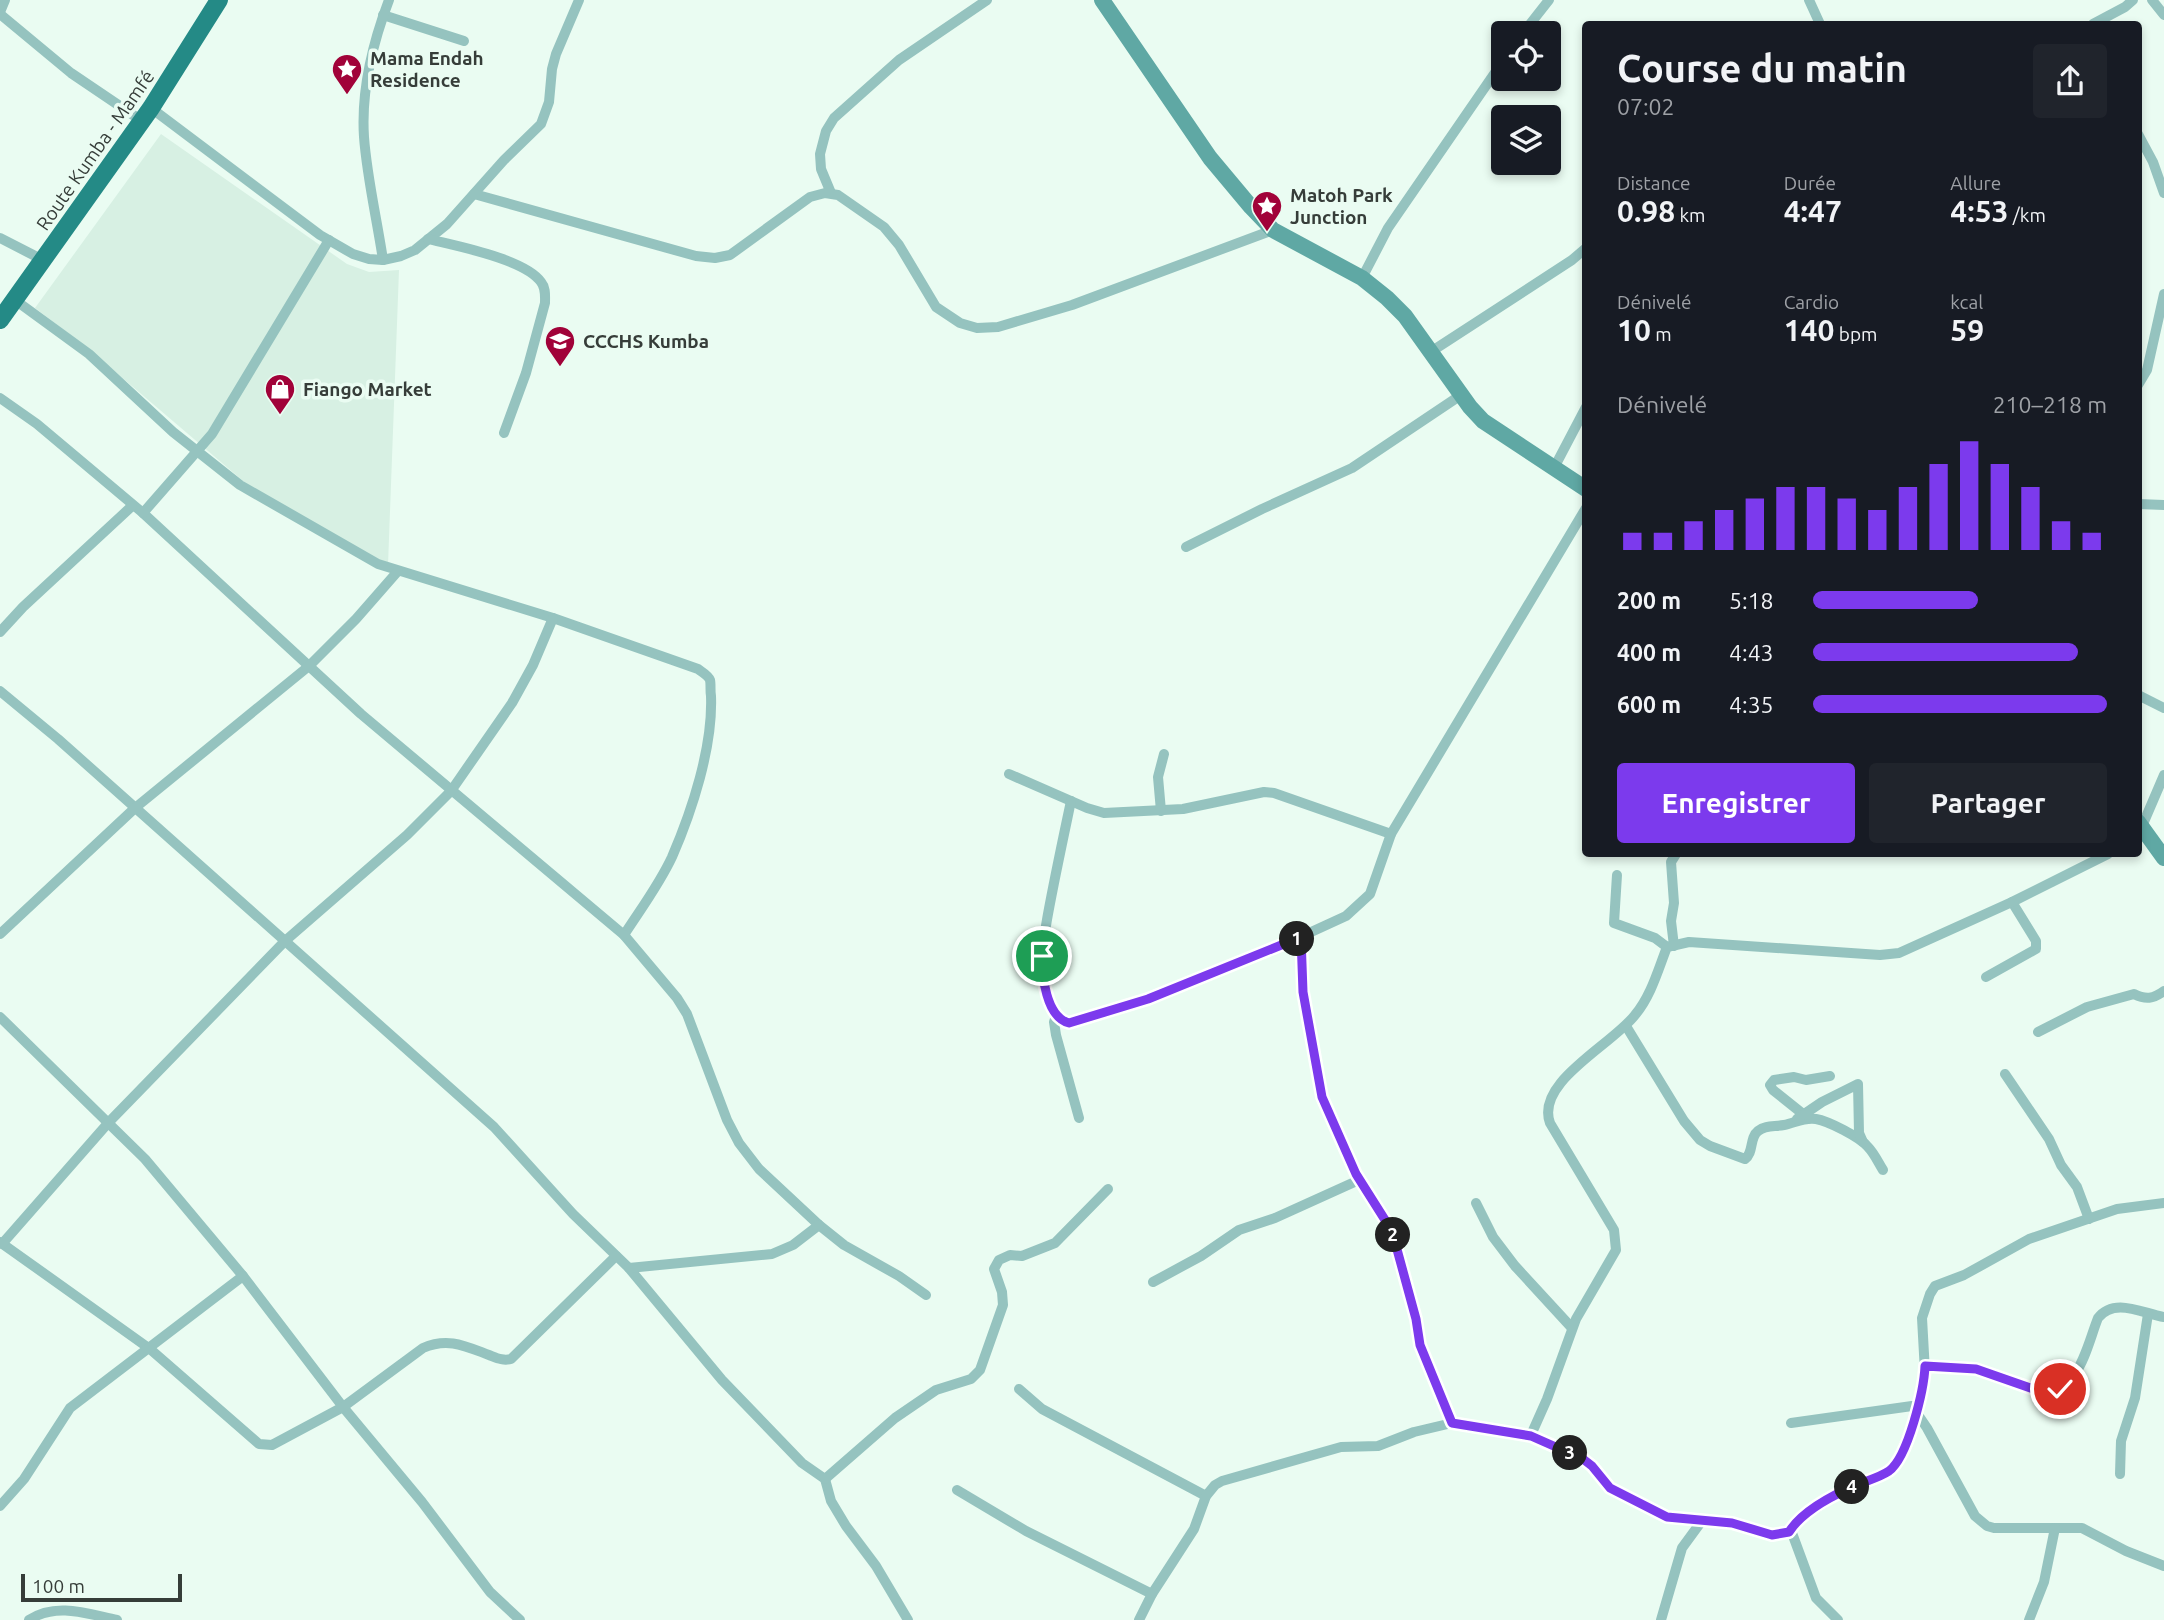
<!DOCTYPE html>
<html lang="fr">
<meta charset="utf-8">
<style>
:root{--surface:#171b24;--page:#20242c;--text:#f1f3f6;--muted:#9ea1a6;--accent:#7c3aed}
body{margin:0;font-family:Ubuntu,sans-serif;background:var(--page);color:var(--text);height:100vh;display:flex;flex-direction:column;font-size:26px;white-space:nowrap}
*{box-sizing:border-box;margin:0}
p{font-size:23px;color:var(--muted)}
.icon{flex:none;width:38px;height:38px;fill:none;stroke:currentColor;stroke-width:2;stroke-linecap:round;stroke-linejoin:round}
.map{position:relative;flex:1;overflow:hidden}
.panel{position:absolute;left:1582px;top:21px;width:560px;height:836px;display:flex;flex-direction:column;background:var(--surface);border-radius:7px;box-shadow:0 4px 10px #0003}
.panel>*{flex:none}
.tools{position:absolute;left:1491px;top:21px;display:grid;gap:14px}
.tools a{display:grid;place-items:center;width:70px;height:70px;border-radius:7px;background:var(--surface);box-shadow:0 4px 10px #0003;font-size:35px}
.scale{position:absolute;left:21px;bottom:18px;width:161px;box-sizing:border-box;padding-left:7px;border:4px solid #363d39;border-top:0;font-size:19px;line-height:24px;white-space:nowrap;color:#363d39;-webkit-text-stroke:5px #eafcf2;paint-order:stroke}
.pin{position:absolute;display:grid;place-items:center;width:60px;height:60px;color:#fff;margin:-30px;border:4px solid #fff;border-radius:50%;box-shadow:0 2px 7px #0007}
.km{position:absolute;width:35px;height:35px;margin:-18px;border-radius:50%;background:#222;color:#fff;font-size:19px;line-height:35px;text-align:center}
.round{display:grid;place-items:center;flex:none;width:74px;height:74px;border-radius:7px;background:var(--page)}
.summary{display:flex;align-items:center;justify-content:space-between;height:119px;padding:0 35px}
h1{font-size:38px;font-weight:600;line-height:52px}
.figures{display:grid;grid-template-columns:repeat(3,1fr);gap:10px;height:119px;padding:7px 35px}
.figures div{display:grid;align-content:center}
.figures b{font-size:30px;font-weight:600}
.figures small{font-size:19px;font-weight:400}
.figures p{font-size:19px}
.chart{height:196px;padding:14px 35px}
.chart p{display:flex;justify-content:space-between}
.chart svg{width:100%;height:126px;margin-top:7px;stroke:var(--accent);stroke-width:6}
.primary-button{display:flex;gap:14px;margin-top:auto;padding:14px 35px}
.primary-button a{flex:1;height:80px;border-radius:7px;background:var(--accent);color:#fff;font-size:28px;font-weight:600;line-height:80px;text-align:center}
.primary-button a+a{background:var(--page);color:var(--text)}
ul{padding:0 35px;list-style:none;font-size:23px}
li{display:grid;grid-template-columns:112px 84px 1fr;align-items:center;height:52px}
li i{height:18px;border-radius:9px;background:var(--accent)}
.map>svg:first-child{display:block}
.built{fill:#d7f0e3}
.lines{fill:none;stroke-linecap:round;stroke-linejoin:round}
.minor{stroke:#95c3bf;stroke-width:10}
.secondary{stroke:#5fa8a4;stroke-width:16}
.trunk{stroke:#248a86;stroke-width:18}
.route-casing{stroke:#fff;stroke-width:14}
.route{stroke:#7c3aed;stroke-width:9}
.labels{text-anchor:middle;stroke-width:7;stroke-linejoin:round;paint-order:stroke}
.poi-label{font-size:19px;font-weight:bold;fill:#363d39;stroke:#eafcf2;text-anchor:start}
.street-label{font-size:19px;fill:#363d39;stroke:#eafcf2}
</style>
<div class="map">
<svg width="2164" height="1620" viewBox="0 0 2164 1620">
<rect width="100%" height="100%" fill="#eafcf2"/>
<polygon class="built" points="161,134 347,264 369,272 399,270 388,565 249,486 85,346 35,308"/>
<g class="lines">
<g class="minor">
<polyline points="1809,0 1820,24"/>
<polyline points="2152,0 2164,15"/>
<polyline points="0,12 5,0"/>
<polyline points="0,14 71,73 142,121"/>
<polyline points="383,15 464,41"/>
<polyline points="2093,24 2125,7 2133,0"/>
<polyline points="1523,33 1549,0"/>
<polyline points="151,108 320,235 353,254 369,259 383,260 401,256 415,250 447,224 504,160 541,124 549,102 552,69 556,54 579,0"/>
<polyline points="2138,134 2153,162 2164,193"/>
<polyline points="831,193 821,169 820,154 826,131 834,118 899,60 987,0"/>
<polyline points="474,194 696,256 715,258 730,255 810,197 825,193 838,195 884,227 899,245 936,307 960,323 977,328 998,327 1072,305 1273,230"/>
<polyline points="0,238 43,260"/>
<path d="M 428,239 C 456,246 525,259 541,282 C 546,288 545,296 545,303 L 526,373 L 504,433"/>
<path d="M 383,260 C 377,219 367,178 364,137 C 361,91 373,42 389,0"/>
<polyline points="1362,278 1388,228 1503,61"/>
<path d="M 15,300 L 89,354 L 173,432 L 240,485 L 378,564 L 553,618 L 698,669 C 702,672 708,675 710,680 C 711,684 710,691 711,696 C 713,747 692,811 672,857 C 659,885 640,910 624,935"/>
<polyline points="1429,353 1572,260 1586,248"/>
<polyline points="2138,385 2147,370 2164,294"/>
<polyline points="0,398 37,424 143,513 361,714 624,935 677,998 687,1014 727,1120 739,1143 759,1169 819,1225 844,1245 899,1276 926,1295"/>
<polyline points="1554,468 1586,407"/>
<polyline points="2138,504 2164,505"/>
<polyline points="143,513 212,434 329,240"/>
<polyline points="1186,547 1262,509 1352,468 1461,395"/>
<polyline points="0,632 23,607 132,506"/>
<polyline points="0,691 58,739 494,1127 573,1214 629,1268 722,1380 802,1463 825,1479 831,1501 846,1526 876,1566 908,1620"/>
<polyline points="2138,695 2164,708"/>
<polyline points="1009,774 1087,808 1104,813 1183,809 1264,792 1274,793 1391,834 1586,508"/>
<path d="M 1071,801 C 1063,839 1055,876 1048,914 C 1045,931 1041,950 1042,968 C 1042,985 1050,1018 1069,1023 L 1148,999 L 1285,944 L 1346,916 L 1370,894 L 1391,834"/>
<polyline points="1161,811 1158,777 1164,754"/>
<polyline points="2140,831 2164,775"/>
<polyline points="1617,875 1614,923 1655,938 1667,947"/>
<polyline points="0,934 135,808 309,666 356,619 398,571"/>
<polyline points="1674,946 1671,921 1674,903 1671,862 1676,854"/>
<polyline points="1986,977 2036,949 2036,941 2012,902"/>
<polyline points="1056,1016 1054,1022 1056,1035 1079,1118"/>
<polyline points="0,1017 145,1159 243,1276 343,1407 422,1502 490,1592 520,1620"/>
<path d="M 1626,1026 L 1684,1121 L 1700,1140 L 1710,1146 L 1745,1159 C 1754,1153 1749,1138 1758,1131 C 1766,1125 1774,1127 1784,1125 C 1795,1123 1804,1117 1816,1119 C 1828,1121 1860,1137 1868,1147 C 1874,1153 1878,1162 1883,1170"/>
<path d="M 2038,1032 L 2087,1007 L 2134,994 C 2146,1000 2153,999 2164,991"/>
<polyline points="2005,1074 2049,1139 2061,1165 2077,1187 2089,1219"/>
<polyline points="1803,1114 1773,1090 1770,1085 1774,1080 1794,1077 1806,1080 1830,1076"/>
<polyline points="1797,1119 1822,1102 1858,1084 1859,1133 1863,1142"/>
<polyline points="1476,1203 1493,1237 1515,1266 1572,1328"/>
<path d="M 0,1242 L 150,1349 L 259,1444 L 272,1445 L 343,1407 L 423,1348 C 448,1337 465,1346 489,1355 C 497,1358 503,1361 511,1359 L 616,1256"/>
<polyline points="2,1244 109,1122 285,941 407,835 451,791 512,703 533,665 553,618"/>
<polyline points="629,1268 772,1254 793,1245 819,1225"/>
<polyline points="1153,1282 1201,1256 1239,1230 1275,1218 1359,1180"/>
<path d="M 1925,1366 L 1976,1369 L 2039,1391 C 2079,1395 2086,1348 2098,1318 C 2114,1297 2142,1313 2164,1317"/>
<polyline points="1019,1389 1042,1409 1206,1496"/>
<polyline points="1452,1423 1531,1435 1583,1459 1592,1466 1610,1488 1667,1517 1732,1523 1772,1535 1792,1533 1816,1598 1838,1620"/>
<polyline points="1791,1423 1912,1406 1927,1428 1975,1516 1987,1526 1994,1528 2082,1528 2126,1551 2164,1566"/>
<path d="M 1531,1435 L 1547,1399 L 1576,1319 L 1616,1250 L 1614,1230 L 1550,1123 C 1535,1082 1612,1045 1635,1015 C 1651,996 1658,970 1667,947 L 1689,942 L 1880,955 L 1899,953 L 2012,902 L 2108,854"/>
<polyline points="2120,1474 2121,1441 2135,1398 2148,1314"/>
<polyline points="825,1479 895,1418 936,1390 971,1379 980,1370 1003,1305 1002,1292 994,1269 999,1260 1010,1255 1022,1256 1055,1243 1108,1189"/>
<polyline points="957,1490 1026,1531 1152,1594"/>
<polyline points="0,1506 24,1479 70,1408 243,1276"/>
<polyline points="1789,1532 1798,1520 1841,1492 1889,1470 1899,1458 1920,1404 1925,1372 1922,1318 1930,1294 1935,1286 1964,1275 2029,1239 2117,1209 2164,1203"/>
<path d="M 29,1620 C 56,1602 88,1614 117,1620"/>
<polyline points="1139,1620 1152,1594 1194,1529 1206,1496 1215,1485 1222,1481 1341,1447 1378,1446 1414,1432 1452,1423 1420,1345 1416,1319 1392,1231 1356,1174 1322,1097 1306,1013 1301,937"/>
<polyline points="1661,1620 1682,1548 1701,1522"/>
<polyline points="2029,1620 2044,1582 2055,1528"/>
</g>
<g class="secondary">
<polyline points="1102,0 1210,158 1251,207 1273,230 1362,278 1387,298 1405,316 1470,407 1483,421 1586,489"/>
<polyline points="2138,822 2164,858"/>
</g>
<polyline class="trunk" points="0,320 151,108 219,0"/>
</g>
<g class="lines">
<g class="route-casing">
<path id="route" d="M 1042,956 C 1042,976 1046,1017 1069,1023 L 1148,999 L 1301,937 L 1303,992 L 1322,1097 L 1356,1174 L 1392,1231 L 1416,1319 L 1420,1345 L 1452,1423 L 1531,1436 L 1583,1459 L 1592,1466 L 1610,1488 L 1667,1517 L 1732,1523 L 1772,1535 L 1789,1532 C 1803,1510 1835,1494 1859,1484 C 1869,1480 1880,1477 1889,1471 C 1908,1457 1924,1390 1925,1366 L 1976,1369 L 2039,1391 L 2049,1392 L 2060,1389"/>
</g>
<use href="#route" class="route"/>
</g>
<defs>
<g id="sight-pin" transform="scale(1.575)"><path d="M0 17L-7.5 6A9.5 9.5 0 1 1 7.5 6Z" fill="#a10239" stroke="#eafcf2"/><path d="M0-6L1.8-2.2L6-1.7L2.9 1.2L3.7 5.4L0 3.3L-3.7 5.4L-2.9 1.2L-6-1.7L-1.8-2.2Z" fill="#fff"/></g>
<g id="university-pin" transform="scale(1.575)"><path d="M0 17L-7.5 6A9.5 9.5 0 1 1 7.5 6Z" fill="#a10239" stroke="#eafcf2"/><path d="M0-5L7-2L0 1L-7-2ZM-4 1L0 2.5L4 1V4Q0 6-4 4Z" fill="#fff"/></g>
<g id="shop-pin" transform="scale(1.575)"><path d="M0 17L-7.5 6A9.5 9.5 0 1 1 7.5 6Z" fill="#a10239" stroke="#eafcf2"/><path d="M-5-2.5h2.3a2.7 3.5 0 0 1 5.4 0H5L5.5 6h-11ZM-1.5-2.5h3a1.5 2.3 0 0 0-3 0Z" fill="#fff"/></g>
</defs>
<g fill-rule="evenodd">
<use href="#sight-pin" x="347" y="69"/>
<use href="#sight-pin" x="1267" y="206"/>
<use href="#university-pin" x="560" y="341"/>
<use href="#shop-pin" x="280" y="389"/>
</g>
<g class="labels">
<g class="poi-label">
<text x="370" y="65">Mama Endah<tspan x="370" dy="22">Residence</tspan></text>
<text x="1290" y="202">Matoh Park<tspan x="1290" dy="22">Junction</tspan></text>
<text x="583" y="348">CCCHS Kumba</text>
<text x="303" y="396">Fiango Market</text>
</g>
<g class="street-label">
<text transform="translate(95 150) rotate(-55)" y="7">Route Kumba - Mamfé</text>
</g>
</g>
</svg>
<div class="tools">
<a><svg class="icon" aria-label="locate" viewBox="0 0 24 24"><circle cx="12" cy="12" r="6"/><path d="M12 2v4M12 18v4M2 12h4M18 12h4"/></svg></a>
<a><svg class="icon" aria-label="layers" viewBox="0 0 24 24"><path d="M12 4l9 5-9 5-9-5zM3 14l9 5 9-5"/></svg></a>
</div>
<div class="scale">100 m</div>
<div class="pin" style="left:1042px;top:956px;background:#1e9e55"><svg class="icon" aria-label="arrive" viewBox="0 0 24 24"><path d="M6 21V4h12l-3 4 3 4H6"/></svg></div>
<div class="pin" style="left:2060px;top:1389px;background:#d93025"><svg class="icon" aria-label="check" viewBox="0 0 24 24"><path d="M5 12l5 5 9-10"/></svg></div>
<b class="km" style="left:1297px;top:939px">1</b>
<b class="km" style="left:1393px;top:1235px">2</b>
<b class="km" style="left:1570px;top:1453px">3</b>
<b class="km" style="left:1852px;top:1487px">4</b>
<section class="panel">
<div class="summary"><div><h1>Course du matin</h1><p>07:02</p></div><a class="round"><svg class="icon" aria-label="share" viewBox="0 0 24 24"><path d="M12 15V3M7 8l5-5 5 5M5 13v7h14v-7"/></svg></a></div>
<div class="figures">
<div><p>Distance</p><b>0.98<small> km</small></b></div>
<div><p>Durée</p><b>4:47</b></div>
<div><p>Allure</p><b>4:53<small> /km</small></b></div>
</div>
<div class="figures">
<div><p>Dénivelé</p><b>10<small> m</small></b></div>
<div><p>Cardio</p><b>140<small> bpm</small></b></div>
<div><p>kcal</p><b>59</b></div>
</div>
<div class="chart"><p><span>Dénivelé</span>210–218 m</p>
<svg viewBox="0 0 160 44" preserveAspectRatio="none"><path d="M5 44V38M15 44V38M25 44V34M35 44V30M45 44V26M55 44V22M65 44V22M75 44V26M85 44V30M95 44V22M105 44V14M115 44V6M125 44V14M135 44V22M145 44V34M155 44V38"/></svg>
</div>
<ul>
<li><b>200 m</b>5:18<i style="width:56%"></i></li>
<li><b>400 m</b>4:43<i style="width:90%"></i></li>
<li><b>600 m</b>4:35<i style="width:100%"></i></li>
</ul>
<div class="primary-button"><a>Enregistrer</a><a>Partager</a></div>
</section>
</div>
